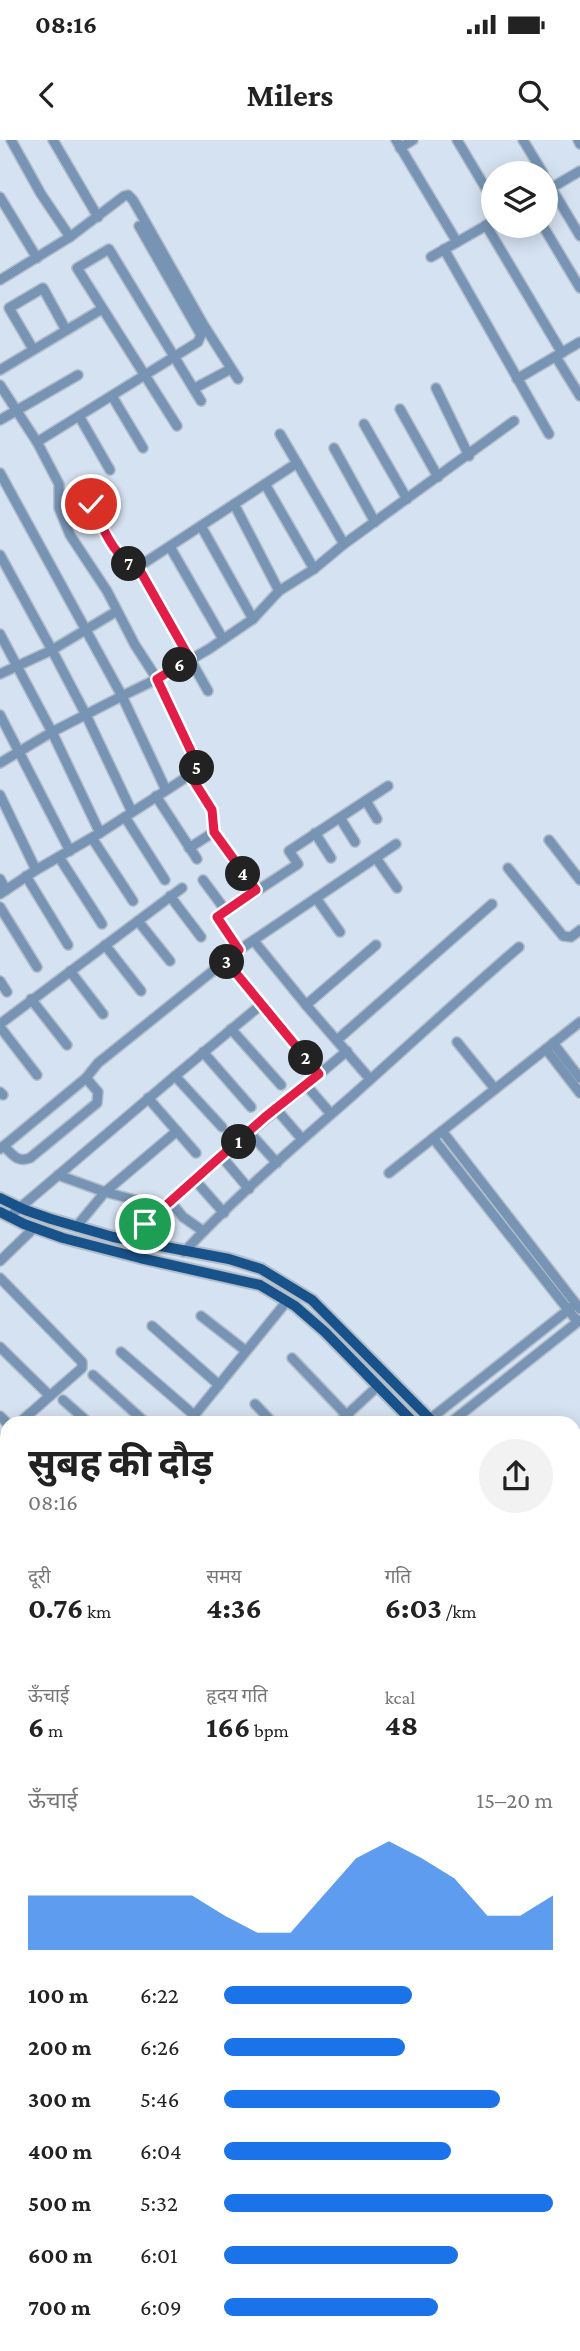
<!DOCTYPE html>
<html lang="hi">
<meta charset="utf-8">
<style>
:root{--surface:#fff;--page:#f2f2f2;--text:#222;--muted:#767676;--accent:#1a73e8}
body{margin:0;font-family:"Crimson Pro","Noto Sans Devanagari",serif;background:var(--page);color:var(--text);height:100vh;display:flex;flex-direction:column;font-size:26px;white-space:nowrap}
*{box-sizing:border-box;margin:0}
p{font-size:23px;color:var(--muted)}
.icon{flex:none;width:38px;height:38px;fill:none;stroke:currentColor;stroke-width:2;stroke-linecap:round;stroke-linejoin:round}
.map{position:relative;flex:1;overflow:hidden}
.drawer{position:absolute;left:0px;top:1276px;width:581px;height:936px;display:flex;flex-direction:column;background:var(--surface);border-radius:21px 21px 0 0;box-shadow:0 4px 18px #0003}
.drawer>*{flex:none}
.controls{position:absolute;left:481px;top:21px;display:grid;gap:14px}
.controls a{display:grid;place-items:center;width:77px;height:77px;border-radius:50%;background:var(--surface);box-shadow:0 4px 18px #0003;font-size:35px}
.pin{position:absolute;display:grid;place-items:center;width:60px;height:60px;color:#fff;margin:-30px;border:4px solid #fff;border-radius:50%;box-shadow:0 2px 7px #0007}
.km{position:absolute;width:35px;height:35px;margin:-18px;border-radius:50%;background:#222;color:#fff;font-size:19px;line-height:35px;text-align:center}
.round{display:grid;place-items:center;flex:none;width:74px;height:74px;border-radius:37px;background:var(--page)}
.overview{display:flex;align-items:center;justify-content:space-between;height:119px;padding:0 28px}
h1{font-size:38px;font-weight:700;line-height:52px}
.figures{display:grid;grid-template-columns:repeat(3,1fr);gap:10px;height:119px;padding:7px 28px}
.figures div{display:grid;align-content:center}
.figures b{font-size:30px;font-weight:700}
.figures small{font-size:19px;font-weight:400}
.figures p{font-size:19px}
.chart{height:196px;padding:14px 28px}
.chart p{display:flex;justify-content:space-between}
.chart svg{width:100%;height:126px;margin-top:7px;fill:var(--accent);opacity:.7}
ul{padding:0 28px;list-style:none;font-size:23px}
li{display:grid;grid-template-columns:112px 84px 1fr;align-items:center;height:52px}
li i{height:18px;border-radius:9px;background:var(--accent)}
.status{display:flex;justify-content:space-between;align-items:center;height:49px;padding:0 35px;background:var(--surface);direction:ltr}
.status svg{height:19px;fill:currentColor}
header{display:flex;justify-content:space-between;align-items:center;height:91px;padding:0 28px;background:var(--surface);font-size:32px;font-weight:700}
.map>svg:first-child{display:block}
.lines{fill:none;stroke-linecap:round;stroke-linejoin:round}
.minor-casing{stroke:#b2bdca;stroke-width:12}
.major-casing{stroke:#b2bdca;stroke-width:14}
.minor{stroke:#7794b4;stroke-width:9}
.major{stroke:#18528b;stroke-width:10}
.route-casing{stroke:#fff;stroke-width:14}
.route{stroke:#e11d48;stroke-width:9}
</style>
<div class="status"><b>08:16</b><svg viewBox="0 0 49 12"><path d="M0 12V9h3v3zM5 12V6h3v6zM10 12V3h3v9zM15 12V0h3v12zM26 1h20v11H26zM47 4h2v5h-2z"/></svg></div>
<header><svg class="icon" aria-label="back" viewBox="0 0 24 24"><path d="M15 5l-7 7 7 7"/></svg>Milers<svg class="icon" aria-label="search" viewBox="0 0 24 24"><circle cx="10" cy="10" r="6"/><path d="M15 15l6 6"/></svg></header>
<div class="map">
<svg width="580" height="2211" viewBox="0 0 580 2211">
<rect width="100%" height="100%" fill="#d5e2f1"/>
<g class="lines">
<g class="minor-casing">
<g id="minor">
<polyline points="11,0 41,54 70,97"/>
<polyline points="53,0 98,77"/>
<polyline points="396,0 457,102"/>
<polyline points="457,0 494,62"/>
<polyline points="523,0 543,33"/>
<polyline points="578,0 580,4"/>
<polyline points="400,8 413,0"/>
<polyline points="546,39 580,96"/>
<polyline points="546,51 580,31"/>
<polyline points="0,57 37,118"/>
<polyline points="486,85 562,213"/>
<polyline points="543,86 580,148"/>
<polyline points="444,109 549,294"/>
<polyline points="431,117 494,81"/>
<polyline points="0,140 70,97 124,56 128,55 133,60 203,184 238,239"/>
<polyline points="33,209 9,168 43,148 66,190"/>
<polyline points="556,217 580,256"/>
<polyline points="0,230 102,169"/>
<polyline points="517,239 580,202"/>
<polyline points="0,245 37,302 198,202 201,195 139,86"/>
<polyline points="195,248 227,231"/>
<polyline points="436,248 469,316"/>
<polyline points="112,256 143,308"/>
<polyline points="400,269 438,337"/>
<polyline points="79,276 110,330"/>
<polyline points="0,280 78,235"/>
<polyline points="364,284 407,359"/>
<polyline points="177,286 77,128 109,109 201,261"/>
<polyline points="334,308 375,382"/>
<polyline points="297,323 344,404"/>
<polyline points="0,333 122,556 166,650"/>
<polyline points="265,344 314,429"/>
<path d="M 91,364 C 102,385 114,420 138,427 L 297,323 L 280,294"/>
<polyline points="234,364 279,451"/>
<polyline points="201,386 253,479"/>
<polyline points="170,407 223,499"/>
<polyline points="0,415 52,510 117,471"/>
<polyline points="138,427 208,551"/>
<polyline points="0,494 52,592 100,693"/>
<polyline points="0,534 52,510 86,575 132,672"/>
<polyline points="0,575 70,711"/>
<polyline points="0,623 52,592 122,556 157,539 209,509 253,479 279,451 314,429 344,404 514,281"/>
<polyline points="190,635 212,670 214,692 256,750"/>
<polyline points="0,655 36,730"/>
<polyline points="156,656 197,719"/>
<polyline points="366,661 377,679"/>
<polyline points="125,677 165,740"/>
<polyline points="340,678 355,702"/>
<polyline points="315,693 331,718"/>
<polyline points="92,698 133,761"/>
<polyline points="549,700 580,740"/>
<polyline points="189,708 214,692"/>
<polyline points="59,717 102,784"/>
<polyline points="376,718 397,748"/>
<polyline points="508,728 563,796 571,797 580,790"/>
<polyline points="26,736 68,805"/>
<polyline points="0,739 6,750"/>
<polyline points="203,740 226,771"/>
<polyline points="0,754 36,730 100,693 190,635 197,627 157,539 135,505 107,451 70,395 59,368 59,344 37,302"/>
<polyline points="170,756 201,797"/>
<polyline points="316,758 340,792"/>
<polyline points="0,767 37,827"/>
<polyline points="138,781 170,821"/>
<polyline points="254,801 306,865 370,939"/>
<polyline points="105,805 141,851"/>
<polyline points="239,810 217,777 298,724 289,711 388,646"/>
<polyline points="226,821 319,934"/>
<polyline points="70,831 103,874"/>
<polyline points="0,841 7,852"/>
<polyline points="31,859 67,905"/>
<polyline points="306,865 376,805"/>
<polyline points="0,884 182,748"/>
<polyline points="0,887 37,935"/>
<polyline points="231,889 281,945"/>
<polyline points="337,900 492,764"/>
<polyline points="457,902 495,949"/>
<polyline points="553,903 580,938"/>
<polyline points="546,909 580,953"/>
<polyline points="203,912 251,967"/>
<polyline points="175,936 222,987"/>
<polyline points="306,945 331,974"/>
<polyline points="0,952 3,955"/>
<polyline points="148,958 196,1013"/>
<polyline points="276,969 302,999"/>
<polyline points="442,991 580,1169"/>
<polyline points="249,992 277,1023"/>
<polyline points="433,998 577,1181"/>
<path d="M 4,1006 C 12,1014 17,1023 30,1018 L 97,963 L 98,952 L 86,938"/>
<polyline points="0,1009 86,938 98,923 239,810 396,704"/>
<polyline points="222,1017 249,1049"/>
<polyline points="389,1033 580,882"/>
<polyline points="58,1035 105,1052 147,1063"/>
<polyline points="194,1039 224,1073"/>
<polyline points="170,1061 183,1077 203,1091"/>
<polyline points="9,1077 175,936 262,864"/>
<polyline points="76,1087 105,1052 177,991"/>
<polyline points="130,1101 198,1036 347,911"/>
<path d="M 184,1112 C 236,1056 295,1006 352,956 C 408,906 462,856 519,807"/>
<polyline points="0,1121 34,1088"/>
<polyline points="0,1138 82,1222 82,1228 19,1283"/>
<polyline points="201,1176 246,1211"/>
<polyline points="152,1186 219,1245"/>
<polyline points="0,1207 50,1256"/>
<polyline points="121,1212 194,1275"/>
<polyline points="292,1218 354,1283"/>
<polyline points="93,1235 146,1283"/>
<polyline points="63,1260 89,1283"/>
<polyline points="255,1264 273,1283"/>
<polyline points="0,1276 7,1283"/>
<polyline points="188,1283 287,1161"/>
<polyline points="338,1283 378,1246"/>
<polyline points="425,1283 572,1167"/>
<polyline points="450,1283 580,1180"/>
<polyline points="0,1300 7,1294"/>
<polyline points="0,1354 7,1362"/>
<polyline points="0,1422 7,1430"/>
<polyline points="0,1515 7,1523"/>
<polyline points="574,1518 580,1514"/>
<polyline points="574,1545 580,1550"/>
<polyline points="0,1562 7,1570"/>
<polyline points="574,1583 580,1571"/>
<polyline points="0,1590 7,1586"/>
<polyline points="574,1590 580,1598"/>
<polyline points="0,1635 7,1630"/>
<polyline points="0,1649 7,1659"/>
<polyline points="574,1678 580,1686"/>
<polyline points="0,1684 7,1679"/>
<polyline points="574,1694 580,1702"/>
<polyline points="0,1714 7,1709"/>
<polyline points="574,1781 580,1789"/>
<polyline points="574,1798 580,1806"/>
<polyline points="574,1842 580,1837"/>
<polyline points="0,1973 7,1984"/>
<polyline points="0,2027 7,2034 0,2041"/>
</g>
</g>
<g class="major-casing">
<g id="major">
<polyline points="0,1058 25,1070 51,1079 113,1097 229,1119 261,1129 312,1160 434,1283"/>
<polyline points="0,1072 24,1084 63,1098 140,1118 260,1145 295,1166 325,1192 414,1283"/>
<polyline points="574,1390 580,1395"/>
<polyline points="574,1405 580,1410"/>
</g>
</g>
<use href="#minor" class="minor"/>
<use href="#major" class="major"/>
</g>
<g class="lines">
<g class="route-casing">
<path id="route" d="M 91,364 C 102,385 114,420 138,427 L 190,519 L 157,539 L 197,624 L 196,630 L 190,635 L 212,670 L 214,692 L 256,750 L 217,777 L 239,810 L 226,821 L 319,934 L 265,977 L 145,1084"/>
</g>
<use href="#route" class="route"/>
</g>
</svg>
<div class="controls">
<a><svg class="icon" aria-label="layers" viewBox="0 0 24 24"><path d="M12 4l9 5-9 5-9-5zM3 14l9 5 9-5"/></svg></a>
</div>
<div class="pin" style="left:145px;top:1084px;background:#1e9e55"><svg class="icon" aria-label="arrive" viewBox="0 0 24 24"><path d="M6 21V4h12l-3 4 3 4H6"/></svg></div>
<div class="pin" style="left:91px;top:364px;background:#d93025"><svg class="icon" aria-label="check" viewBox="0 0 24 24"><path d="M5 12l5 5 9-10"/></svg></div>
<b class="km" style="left:239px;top:1002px">1</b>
<b class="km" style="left:306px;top:918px">2</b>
<b class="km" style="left:227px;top:822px">3</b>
<b class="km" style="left:243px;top:734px">4</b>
<b class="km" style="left:197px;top:628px">5</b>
<b class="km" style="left:180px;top:525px">6</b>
<b class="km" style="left:129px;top:424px">7</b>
<section class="drawer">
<div class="overview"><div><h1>सुबह की दौड़</h1><p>08:16</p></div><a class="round"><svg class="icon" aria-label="share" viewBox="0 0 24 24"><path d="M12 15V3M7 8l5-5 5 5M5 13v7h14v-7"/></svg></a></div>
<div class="figures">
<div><p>दूरी</p><b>0.76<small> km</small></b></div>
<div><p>समय</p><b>4:36</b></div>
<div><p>गति</p><b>6:03<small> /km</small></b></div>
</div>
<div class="figures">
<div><p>ऊँचाई</p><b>6<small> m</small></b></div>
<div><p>हृदय गति</p><b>166<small> bpm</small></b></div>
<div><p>kcal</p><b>48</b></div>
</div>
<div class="chart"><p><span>ऊँचाई</span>15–20 m</p>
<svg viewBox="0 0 160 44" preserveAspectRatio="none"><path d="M0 44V25L10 25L20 25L30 25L40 25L50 25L60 32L70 38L80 38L90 25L100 12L110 6L120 12L130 19L140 32L150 32L160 25V44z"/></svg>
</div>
<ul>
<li><b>100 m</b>6:22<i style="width:57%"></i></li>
<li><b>200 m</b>6:26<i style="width:55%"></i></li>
<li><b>300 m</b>5:46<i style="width:84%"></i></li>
<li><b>400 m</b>6:04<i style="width:69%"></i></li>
<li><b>500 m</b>5:32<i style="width:100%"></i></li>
<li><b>600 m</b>6:01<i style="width:71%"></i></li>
<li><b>700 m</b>6:09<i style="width:65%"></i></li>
</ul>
</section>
</div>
